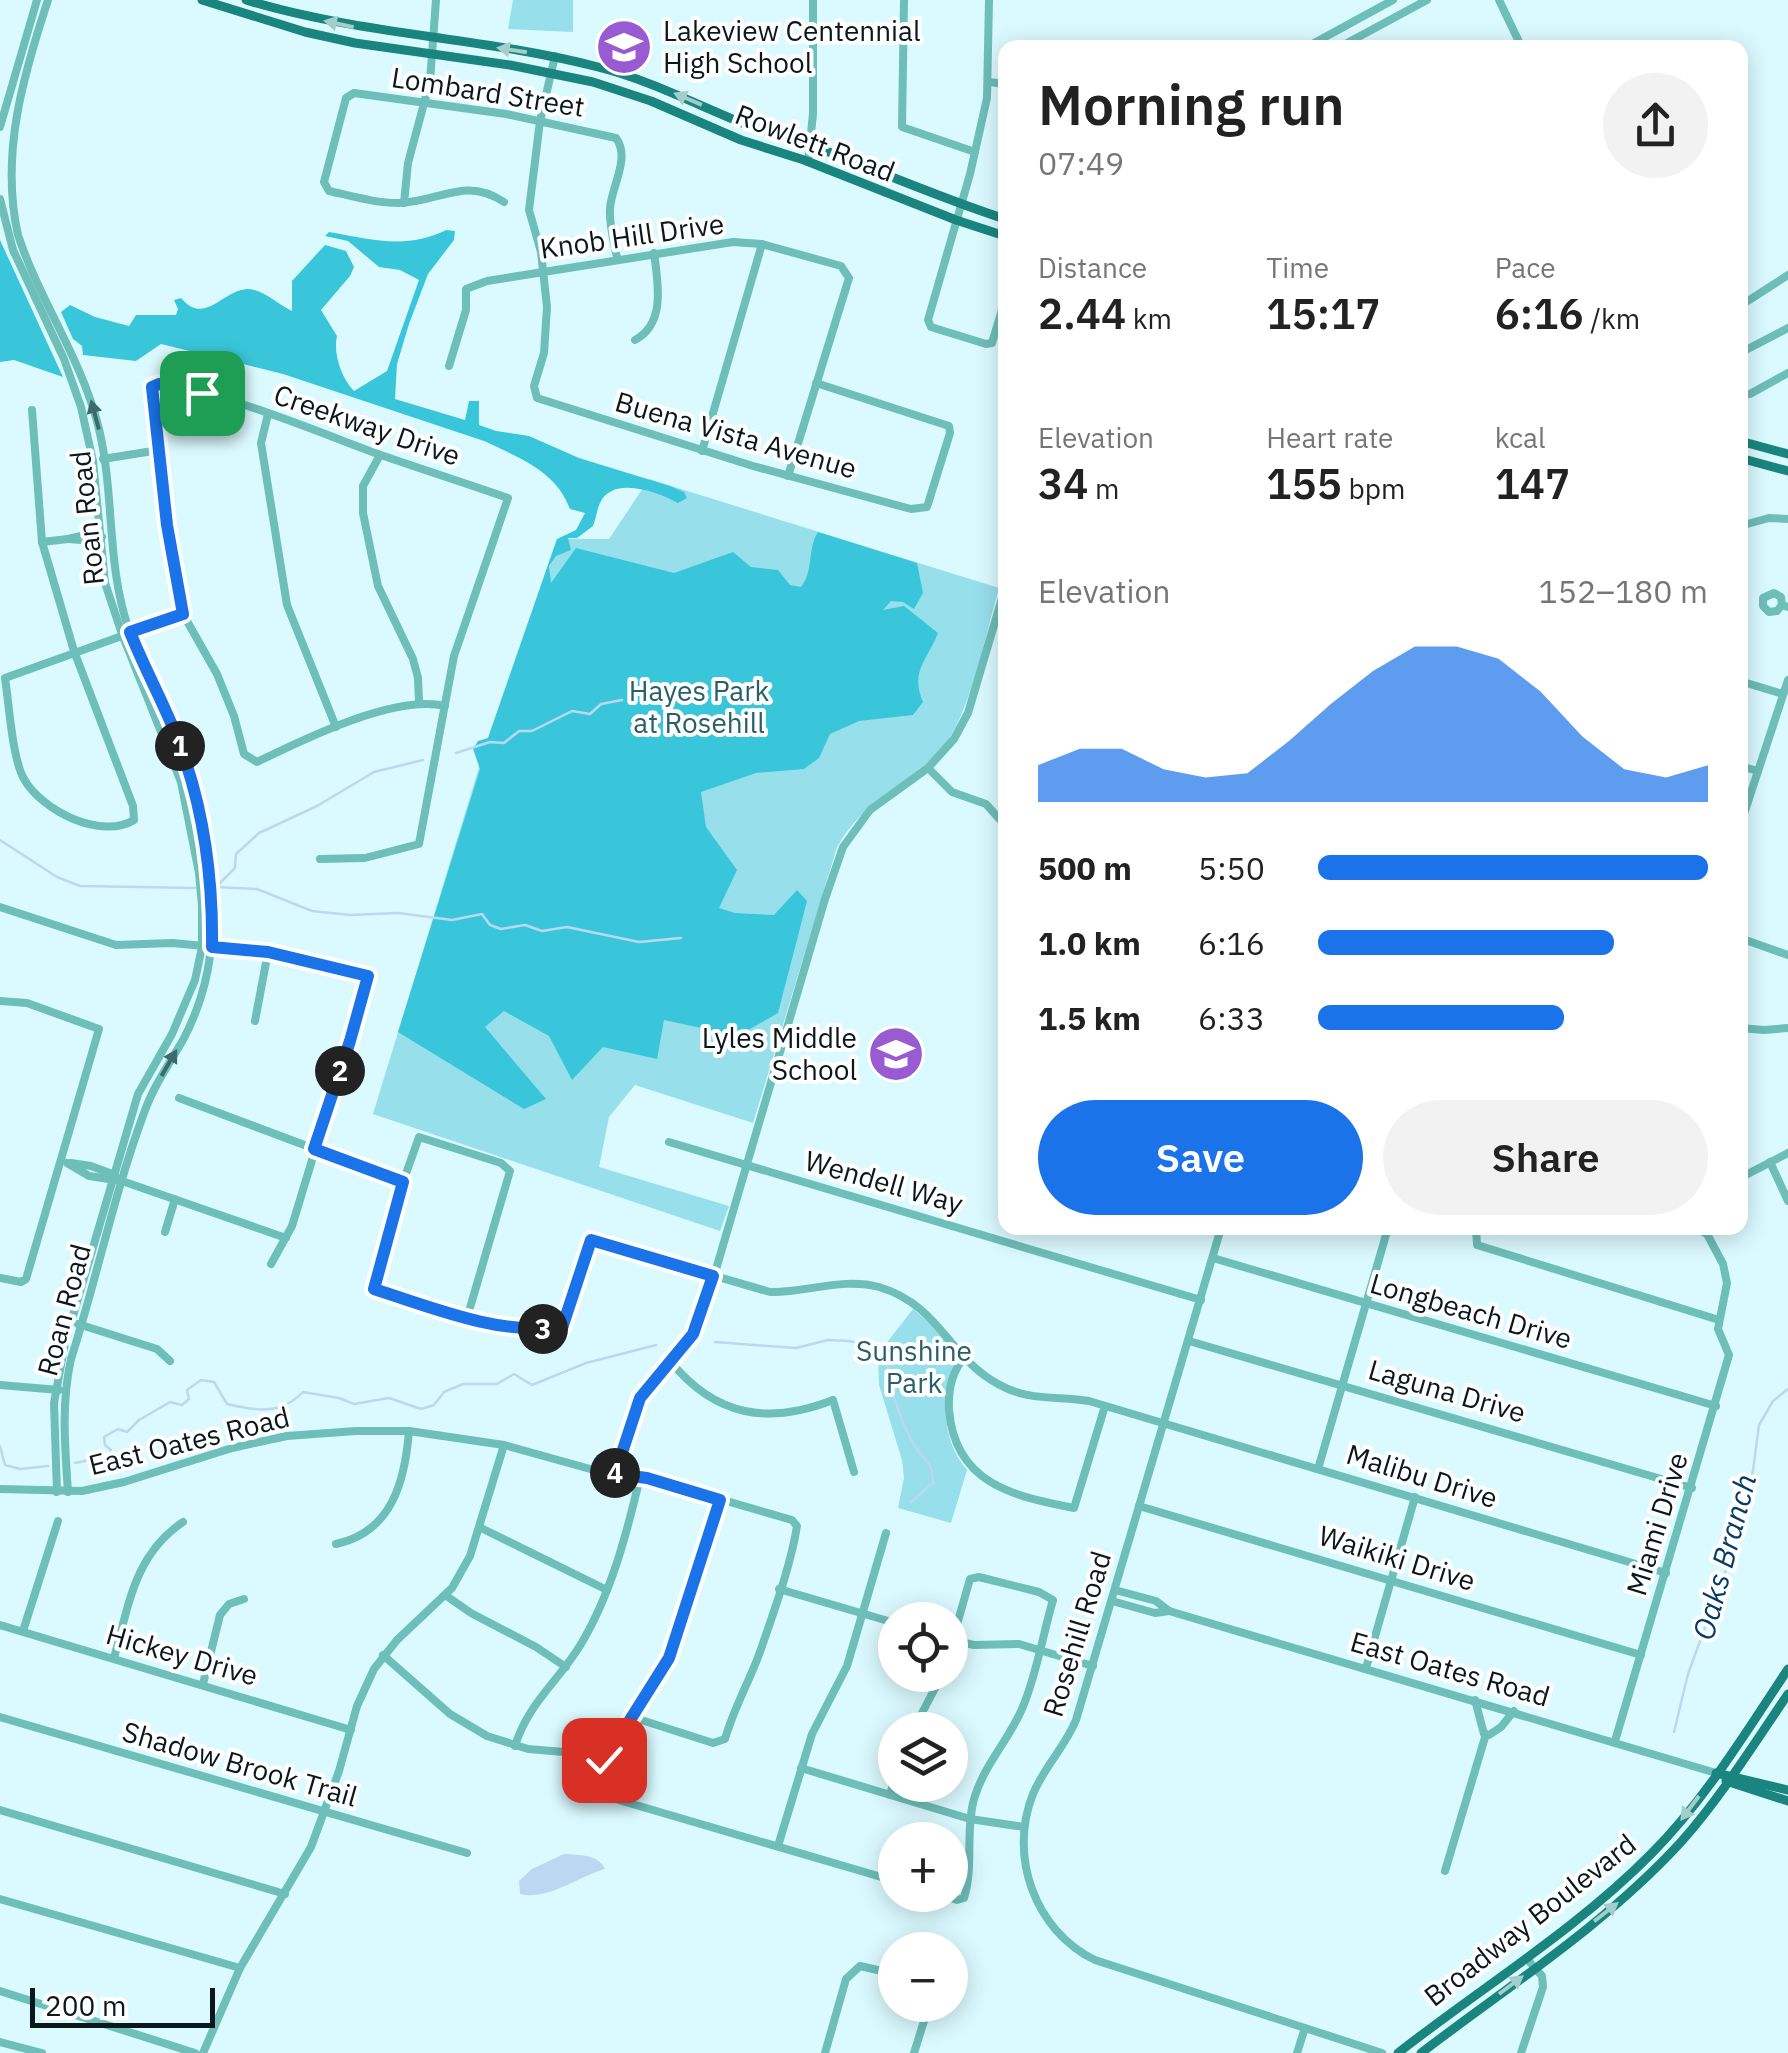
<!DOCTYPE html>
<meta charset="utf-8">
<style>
:root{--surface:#fff;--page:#f2f2f2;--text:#222;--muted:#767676;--accent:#1a73e8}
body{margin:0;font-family:"IBM Plex Sans",sans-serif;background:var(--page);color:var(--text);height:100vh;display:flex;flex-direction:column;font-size:38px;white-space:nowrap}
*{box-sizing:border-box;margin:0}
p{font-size:32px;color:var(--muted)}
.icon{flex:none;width:55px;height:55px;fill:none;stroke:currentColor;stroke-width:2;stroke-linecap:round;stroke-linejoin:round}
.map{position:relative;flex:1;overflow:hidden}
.side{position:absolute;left:998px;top:40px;width:750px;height:1195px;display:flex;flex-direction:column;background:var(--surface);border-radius:20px;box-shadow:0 5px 25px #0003}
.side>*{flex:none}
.buttons{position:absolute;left:878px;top:1602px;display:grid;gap:20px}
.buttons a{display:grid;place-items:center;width:90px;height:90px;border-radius:50%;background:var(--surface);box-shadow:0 5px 25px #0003;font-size:50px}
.scale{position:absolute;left:30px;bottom:25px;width:185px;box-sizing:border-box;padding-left:10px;border:5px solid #0a181b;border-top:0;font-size:28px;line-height:35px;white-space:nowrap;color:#0a181b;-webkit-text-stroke:8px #fff;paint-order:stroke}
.pin{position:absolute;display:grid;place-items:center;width:85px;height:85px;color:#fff;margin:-42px;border-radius:20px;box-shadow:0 5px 15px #0006}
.km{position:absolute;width:50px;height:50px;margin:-25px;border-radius:50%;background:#222;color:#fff;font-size:28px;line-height:50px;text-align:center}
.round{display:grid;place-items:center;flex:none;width:105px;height:105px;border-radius:52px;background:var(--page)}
.headline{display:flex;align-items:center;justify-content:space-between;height:170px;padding:0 40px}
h1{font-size:55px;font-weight:600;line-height:75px}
.figures{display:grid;grid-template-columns:repeat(3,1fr);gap:15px;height:170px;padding:10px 40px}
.figures div{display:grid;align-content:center}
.figures b{font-size:42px;font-weight:600}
.figures small{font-size:28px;font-weight:400}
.figures p{font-size:28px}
.chart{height:280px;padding:20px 40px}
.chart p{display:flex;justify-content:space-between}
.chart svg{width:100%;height:180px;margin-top:10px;fill:var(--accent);opacity:.7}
.button{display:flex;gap:20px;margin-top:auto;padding:20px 40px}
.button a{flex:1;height:115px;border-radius:60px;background:var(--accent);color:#fff;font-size:40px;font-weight:600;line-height:115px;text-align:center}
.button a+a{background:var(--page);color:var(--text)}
ul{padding:0 40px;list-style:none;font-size:32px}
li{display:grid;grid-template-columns:160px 120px 1fr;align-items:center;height:75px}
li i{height:25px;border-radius:12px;background:var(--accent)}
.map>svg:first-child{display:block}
.green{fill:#97dfeb}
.forest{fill:#3ac6da}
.water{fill:#bcd7f2}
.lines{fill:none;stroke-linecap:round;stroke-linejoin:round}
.stream{stroke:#bcd7f2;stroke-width:2.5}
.minor{stroke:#6ebeb9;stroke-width:8}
.major{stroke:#1a857f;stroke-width:9}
.oneway{fill:#a3cecc}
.oneway2{fill:#3c6b6a}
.route-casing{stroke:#fff;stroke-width:20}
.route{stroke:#1a73e8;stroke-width:12}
.labels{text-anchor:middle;stroke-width:8;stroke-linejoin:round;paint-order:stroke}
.poi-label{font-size:28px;fill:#0a181b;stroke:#fff;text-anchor:start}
.street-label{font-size:28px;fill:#0a181b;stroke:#fff}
.park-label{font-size:28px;fill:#285f68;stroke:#fff}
.water-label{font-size:30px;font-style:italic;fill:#053c65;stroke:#fff}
</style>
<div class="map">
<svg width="1788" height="2053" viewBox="0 0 1788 2053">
<rect width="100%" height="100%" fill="#dbfaff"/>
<g class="green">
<polygon points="513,0 573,0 573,32 508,29"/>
<path d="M 649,479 L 999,588 C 985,636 970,718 938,754 C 903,793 867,795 837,847 L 753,1123 L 635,1085 L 609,1117 L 599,1167 L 729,1206 L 720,1231 L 373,1114 L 488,738 L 557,539 L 609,539 Z"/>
<path d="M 913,1309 L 941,1333 L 957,1356 C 944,1393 938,1436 967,1470 L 951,1523 L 898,1508 L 904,1478 L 902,1460 L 879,1385 L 878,1354 Z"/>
</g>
<g class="forest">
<path d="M 446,230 L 455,231 L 454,240 L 428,274 L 409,324 L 397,364 L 395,399 L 465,420 L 469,401 L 479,401 L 479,425 L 496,431 L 529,436 L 579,458 L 670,486 L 684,492 L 687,498 L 678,503 C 658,492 613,475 600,503 C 597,509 596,519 593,526 L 577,538 L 568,538 L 571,550 L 556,556 L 549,566 L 551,583 L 576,548 L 674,573 L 733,552 L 751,567 L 778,570 L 790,585 L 801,587 C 814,571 807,549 818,532 L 917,563 L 923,593 L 914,609 L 903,602 L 891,601 L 883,610 L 904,606 L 938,633 C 927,661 910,671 923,702 L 913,715 L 859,721 L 830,734 L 819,758 L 804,769 L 756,773 L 701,792 L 706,827 L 737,870 L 719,908 L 735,913 L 774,915 L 797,890 L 807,901 L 778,1013 L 738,1036 L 664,1020 L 657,1059 L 603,1047 L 572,1080 L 549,1036 L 504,1011 L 485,1027 L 546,1099 L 524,1109 L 398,1032 L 480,769 L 473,749 L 478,741 L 488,738 L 557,539 L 576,530 L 585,513 L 570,509 C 556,471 520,458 484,441 L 283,374 L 161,344 L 136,361 L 83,355 L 82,346 L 73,339 L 61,312 L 70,305 L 95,317 L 129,326 L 136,315 L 176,315 L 178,309 L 174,300 L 181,298 C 205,326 221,291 247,289 C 261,288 279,305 292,311 L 292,281 L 325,245 L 346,251 L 354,267 L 350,276 L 321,310 L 337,336 C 333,353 341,378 354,391 L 387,371 L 419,280 L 400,270 L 379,267 L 348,241 L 325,236 L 329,232 C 370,239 407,250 446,230 Z"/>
<polygon points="0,240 63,377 14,360 0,362"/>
</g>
<path class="water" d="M 564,1854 C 580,1855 598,1854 605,1869 C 579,1876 548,1901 520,1894 L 519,1881 L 532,1869 Z"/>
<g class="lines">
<g class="stream">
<polyline points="456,753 490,742 504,743 519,731 532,731 572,711 590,714 601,704 622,700"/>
<polyline points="0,840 57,877 80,886 195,888"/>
<polyline points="217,886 235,868 236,854 259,833 317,806 374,772 423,760"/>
<polyline points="216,887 257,889 312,911 350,915 398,913 452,920 482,914 490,925 501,929 525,925 542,931 567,927 639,942 681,938"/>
<path d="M 715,1342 L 796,1348 L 828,1340 L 849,1341 L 887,1349 C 884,1374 899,1417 912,1441 C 920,1458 934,1461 933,1483 L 911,1502"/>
<polyline points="0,1446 5,1465 20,1469 48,1466"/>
<path d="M 75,1463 L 108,1456 L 111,1450 L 105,1445 L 104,1437 L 118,1429 L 127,1432 L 139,1420 L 170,1402 L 182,1405 L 189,1399 L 187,1390 L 201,1380 L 214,1382 L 227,1404 C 256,1411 281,1415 303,1392 L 339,1398 L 354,1404 L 389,1398 L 421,1409 L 434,1405 L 444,1392 L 463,1384 L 497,1384 L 514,1374 L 532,1385 L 586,1363 L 656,1345"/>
<polyline points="1674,1732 1688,1674 1729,1562 1752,1478 1759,1425 1773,1401 1788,1389"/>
</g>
<g class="minor">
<path d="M 48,0 C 23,76 0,155 18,235 C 40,302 82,359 99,429 C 115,496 106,564 129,630 C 140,663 159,693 172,726 C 197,785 211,852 212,917 C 213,959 203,1002 183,1040 C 169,1064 153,1087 144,1113 C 114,1193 97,1278 71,1359 C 61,1404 65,1447 68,1492"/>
<polyline points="904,0 902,127 975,152"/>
<polyline points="989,0 987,98 970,174 928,320 931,327 986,344 992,343 1005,300"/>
<polyline points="1499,0 1522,48"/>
<polyline points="1305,48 1393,0"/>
<polyline points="1338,48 1427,0"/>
<polyline points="555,56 540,121 529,210 541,252 547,307 544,353 534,386 537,398 753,466 911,509 927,507 950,433 949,426 816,383"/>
<polyline points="989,82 1005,84"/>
<polyline points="0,127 37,0"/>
<polyline points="808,162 813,114 813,0"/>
<polyline points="0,199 13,250 64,359 81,407 93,461 105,583 122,634 181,782 199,873 202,906 202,947 195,980 172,1034 138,1094 65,1343 54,1403 57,1492"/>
<path d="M 504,202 C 465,176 440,202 399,203 C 375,203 352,196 329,191 L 324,182 L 346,98 L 354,93 L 506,114 L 616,138 C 631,158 611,187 610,209 C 609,225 614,242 617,258"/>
<polyline points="404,203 408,163 430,81 436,0"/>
<polyline points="1740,306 1788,275"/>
<path d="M 635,340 C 666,324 658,283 654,253"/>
<polyline points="1740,353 1788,328"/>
<polyline points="449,366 466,310 466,289 487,281 733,242 762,244 841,266 849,278 788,476"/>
<polyline points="1740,395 1750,394 1788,373"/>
<path d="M 32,410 L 42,542 L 74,651 L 133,806 L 134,820 C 101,840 42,811 24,779 C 12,758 9,703 5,678 L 183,614"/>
<polyline points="268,414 261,443 287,605 336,727"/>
<polyline points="702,451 762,244"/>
<polyline points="380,455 363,486 363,513 378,586 413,659 418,678 419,701"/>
<polyline points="103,459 159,450"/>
<polyline points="1740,526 1769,518 1788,519"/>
<polyline points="101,537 95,541 68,539 94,533 102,537"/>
<polyline points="42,542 68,539"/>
<polyline points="1782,605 1777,611 1769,612 1763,606 1763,598 1774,593 1781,597 1782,605 1788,607"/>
<polyline points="1740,681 1783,694"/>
<polyline points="1740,766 1758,771"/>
<polyline points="928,768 952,792 986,804 1005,825"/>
<polyline points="1740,826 1788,680"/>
<path d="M 320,859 L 365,858 L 419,844 L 454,656 L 508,498 C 465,483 421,469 378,454 C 338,440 184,375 152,387 L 150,398 L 167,525 L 183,614 L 217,674 L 234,716 L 244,754 L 257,762 C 304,739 395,694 445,706"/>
<polyline points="0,907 116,945 172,943 268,952 368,976 292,1226 271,1264"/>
<polyline points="1740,938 1788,955"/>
<polyline points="0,1001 27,1003 99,1029 26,1279 21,1282 0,1278"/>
<polyline points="255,1021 268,952"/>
<polyline points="1740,1028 1764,1030 1788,1028"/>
<polyline points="179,1098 403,1182"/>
<polyline points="669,1142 1201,1300"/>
<polyline points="1770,1162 1788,1201"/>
<polyline points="67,1163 89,1176 122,1181 286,1238"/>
<polyline points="71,1163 91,1166 115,1175"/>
<polyline points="1740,1178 1788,1153"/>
<path d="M 1221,1228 L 1076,1720 C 1065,1747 1044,1767 1033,1794 C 1008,1856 1035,1931 1095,1960 L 1305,2028 L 1297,2053"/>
<polyline points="1476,1228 1477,1245 1719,1320"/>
<polyline points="165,1232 175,1199"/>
<polyline points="1213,1258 1716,1406"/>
<path d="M 467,1318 L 510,1171 L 501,1163 L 419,1137 L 403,1182 L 373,1289 C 436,1309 496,1334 562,1328 L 591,1240 L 770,1292 C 806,1293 842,1277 879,1287 C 940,1305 948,1357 998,1384 C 1027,1401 1057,1396 1089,1401 L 1666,1573"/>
<polyline points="78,1324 157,1349 170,1361"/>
<polyline points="1189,1341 1692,1488"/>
<path d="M 964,1358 C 951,1373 948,1391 949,1410 C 955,1483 1012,1496 1074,1508 L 1105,1406"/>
<path d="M 671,1362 C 716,1417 769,1425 833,1400 L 854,1472"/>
<polyline points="0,1385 59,1390"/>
<polyline points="1318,1469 1388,1228"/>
<polyline points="615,1473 640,1398 679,1354 704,1310 825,899 843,847 870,810 928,768 954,739 968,713 1005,588"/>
<path d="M 0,1489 L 82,1491 L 124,1482 L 232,1448 L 287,1436 L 356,1431 L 409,1431 L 504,1445 L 601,1472 L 647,1478 L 792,1520 L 797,1526 C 791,1565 773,1614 760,1652 C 749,1682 734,1708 725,1739 L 713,1743 L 632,1717"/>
<polyline points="720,1500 669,1658 623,1733 605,1791 612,1798 895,1881"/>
<polyline points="1139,1506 1641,1655"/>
<polyline points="481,1528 607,1590"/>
<path d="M 336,1544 C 392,1532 405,1481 409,1431"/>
<polyline points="779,1589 895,1623"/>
<polyline points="1115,1590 1156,1601 1169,1611 1716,1773"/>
<polyline points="445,1595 471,1613 536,1647 566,1667"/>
<polyline points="1112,1601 1155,1613 1169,1611"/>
<polyline points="0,1625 351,1730"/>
<polyline points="23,1631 58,1521"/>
<polyline points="950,1640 974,1645 1019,1644 1093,1666"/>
<polyline points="383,1655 450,1714 487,1736 528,1749 576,1753 614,1763"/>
<path d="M 114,1658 C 129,1605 134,1555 183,1522"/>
<polyline points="1366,1668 1415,1497"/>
<polyline points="203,1684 220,1615 229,1604 244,1599"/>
<polyline points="1475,1700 1484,1734 1489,1735 1501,1727 1514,1711"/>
<polyline points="0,1717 467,1853"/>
<polyline points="913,1730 942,1675"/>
<polyline points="1615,1741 1729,1355 1718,1329 1727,1283 1723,1264 1707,1234 1695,1228"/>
<path d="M 515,1746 C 528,1703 559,1681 581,1644 C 611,1594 627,1533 640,1477"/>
<polyline points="801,1768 970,1819 1024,1827"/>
<polyline points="890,1795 895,1777"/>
<polyline points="0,1810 285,1894"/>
<polyline points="778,1846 812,1734 847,1666 886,1533"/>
<polyline points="1445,1871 1486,1734"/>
<path d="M 940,1895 L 957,1900 L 964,1898 C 974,1866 965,1832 974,1799 C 984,1764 1011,1738 1024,1704 C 1037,1672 1043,1634 1053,1600 L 1039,1592 L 979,1577 L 970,1579 L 950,1649"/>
<polyline points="0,1899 240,1968"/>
<polyline points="0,1991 195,2053"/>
<polyline points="1305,2028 1382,2053"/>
<polyline points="0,2042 42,2053"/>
<polyline points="203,2053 240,1968 311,1847 339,1771 357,1706 374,1669 397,1640 452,1588 470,1556 504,1445"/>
<polyline points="825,2053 846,1979 860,1966 895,1974"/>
<polyline points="914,2053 929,2005"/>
<polyline points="1521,2053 1543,1987 1542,1976 1526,1958"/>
</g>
<g class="major">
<polyline points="202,0 305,32 355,43 510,65 593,82 651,101 741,140 804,160 956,220 1005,236"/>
<path d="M 246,0 C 361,35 482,37 598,67 C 650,80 697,105 747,125 C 766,132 786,136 805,143 C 872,168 937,197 1005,219"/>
<polyline points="1740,441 1788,454"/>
<polyline points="1740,458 1788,471"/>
<polyline points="1716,1773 1788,1790"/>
<polyline points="1726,1781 1788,1801"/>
<path d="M 1398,2053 C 1482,1987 1576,1930 1651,1854 C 1705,1800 1746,1732 1788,1669"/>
<path d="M 1421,2053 C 1509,1986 1606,1924 1681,1842 C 1721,1797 1754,1744 1788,1694"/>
</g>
</g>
<defs><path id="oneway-solid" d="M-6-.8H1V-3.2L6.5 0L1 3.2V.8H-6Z" transform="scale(2.5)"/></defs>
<g class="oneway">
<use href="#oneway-solid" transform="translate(339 24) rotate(-168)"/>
<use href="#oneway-solid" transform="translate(512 50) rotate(-171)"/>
<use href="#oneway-solid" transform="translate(688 99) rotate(-157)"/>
<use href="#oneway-solid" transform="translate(1690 1808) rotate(127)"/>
<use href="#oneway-solid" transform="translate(1606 1912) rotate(-38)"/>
<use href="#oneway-solid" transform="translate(1511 1985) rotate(-37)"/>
</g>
<g class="oneway2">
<use href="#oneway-solid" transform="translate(95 415) rotate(-105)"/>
<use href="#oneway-solid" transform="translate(169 1063) rotate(-60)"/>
</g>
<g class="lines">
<g class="route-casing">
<path id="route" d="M 202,393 L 159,384 L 152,387 L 167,525 L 183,614 L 130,632 C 143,665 160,696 174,730 C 202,798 213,873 212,947 L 268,952 L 368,976 L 350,1041 L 314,1149 L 403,1182 L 374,1289 C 436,1309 496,1334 562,1328 L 591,1240 L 713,1276 L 693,1334 L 640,1398 L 615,1474 L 647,1478 L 720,1500 L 669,1658 L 630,1720 L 614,1764 L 604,1760"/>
</g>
<use href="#route" class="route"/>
</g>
<defs>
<g id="school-disc" transform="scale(2.875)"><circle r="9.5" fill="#995bd1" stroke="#fff"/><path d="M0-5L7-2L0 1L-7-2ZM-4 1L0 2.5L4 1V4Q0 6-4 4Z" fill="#fff"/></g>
</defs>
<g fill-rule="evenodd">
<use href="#school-disc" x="624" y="47"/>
<use href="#school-disc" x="896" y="1054"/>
</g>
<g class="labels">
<g class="poi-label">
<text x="663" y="41">Lakeview Centennial<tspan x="663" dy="32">High School</tspan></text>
<text x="857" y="1048" text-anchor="end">Lyles Middle<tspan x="857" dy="32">School</tspan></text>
</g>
<g class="street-label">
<text transform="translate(488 92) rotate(9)" y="10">Lombard Street</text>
<text transform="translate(815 143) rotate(21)" y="10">Rowlett Road</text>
<text transform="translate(632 236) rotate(-8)" y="10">Knob Hill Drive</text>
<text transform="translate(367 425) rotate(19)" y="10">Creekway Drive</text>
<text transform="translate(736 435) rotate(16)" y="10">Buena Vista Avenue</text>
<text transform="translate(87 518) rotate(-96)" y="10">Roan Road</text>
<text transform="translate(884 1182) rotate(16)" y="10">Wendell Way</text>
<text transform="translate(64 1310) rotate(-75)" y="10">Roan Road</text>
<text transform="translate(1471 1311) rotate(16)" y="10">Longbeach Drive</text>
<text transform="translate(1447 1391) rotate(16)" y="10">Laguna Drive</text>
<text transform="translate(189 1441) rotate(-14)" y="10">East Oates Road</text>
<text transform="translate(1422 1476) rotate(17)" y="10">Malibu Drive</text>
<text transform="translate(1657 1524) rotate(-73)" y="10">Miami Drive</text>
<text transform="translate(1397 1558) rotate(17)" y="10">Waikiki Drive</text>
<text transform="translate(1077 1634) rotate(-73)" y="10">Rosehill Road</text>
<text transform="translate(182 1655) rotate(16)" y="10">Hickey Drive</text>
<text transform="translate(1450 1669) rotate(16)" y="10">East Oates Road</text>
<text transform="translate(240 1764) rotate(16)" y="10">Shadow Brook Trail</text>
<text transform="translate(1530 1920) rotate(-38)" y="10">Broadway Boulevard</text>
</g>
<g class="park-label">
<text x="699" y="701">Hayes Park<tspan x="699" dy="32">at Rosehill</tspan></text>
<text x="914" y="1361">Sunshine<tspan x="914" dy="32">Park</tspan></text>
</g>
<g class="water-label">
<text transform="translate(1725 1557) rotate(-75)" y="10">Oaks Branch</text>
</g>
</g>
</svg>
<div class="buttons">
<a><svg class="icon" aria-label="locate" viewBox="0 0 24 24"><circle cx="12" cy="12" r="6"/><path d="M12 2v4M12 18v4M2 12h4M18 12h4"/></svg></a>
<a><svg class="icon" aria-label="layers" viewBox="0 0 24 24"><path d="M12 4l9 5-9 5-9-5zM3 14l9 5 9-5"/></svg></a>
<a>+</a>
<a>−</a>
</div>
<div class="scale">200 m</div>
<div class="pin" style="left:202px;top:393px;background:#1e9e55"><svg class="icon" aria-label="arrive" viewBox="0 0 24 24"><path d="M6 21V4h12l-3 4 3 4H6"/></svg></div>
<div class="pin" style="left:604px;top:1760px;background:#d93025"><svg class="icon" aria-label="check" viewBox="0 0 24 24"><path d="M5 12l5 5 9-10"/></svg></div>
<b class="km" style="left:180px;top:746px">1</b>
<b class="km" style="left:340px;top:1071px">2</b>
<b class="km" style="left:543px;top:1329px">3</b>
<b class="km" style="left:615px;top:1473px">4</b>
<section class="side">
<div class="headline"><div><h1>Morning run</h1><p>07:49</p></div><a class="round"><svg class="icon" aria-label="share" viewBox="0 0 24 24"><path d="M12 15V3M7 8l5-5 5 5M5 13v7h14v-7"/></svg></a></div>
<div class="figures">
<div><p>Distance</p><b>2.44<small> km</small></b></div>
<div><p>Time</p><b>15:17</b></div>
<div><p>Pace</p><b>6:16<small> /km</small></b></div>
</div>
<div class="figures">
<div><p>Elevation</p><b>34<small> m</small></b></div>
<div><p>Heart rate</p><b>155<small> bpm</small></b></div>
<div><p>kcal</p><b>147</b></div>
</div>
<div class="chart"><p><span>Elevation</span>152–180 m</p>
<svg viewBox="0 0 160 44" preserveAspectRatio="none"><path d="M0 44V35L10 31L20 31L30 36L40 38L50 37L60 29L70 20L80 12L90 6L100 6L110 9L120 17L130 28L140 36L150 38L160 35V44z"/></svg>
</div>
<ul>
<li><b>500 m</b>5:50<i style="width:100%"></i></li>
<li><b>1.0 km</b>6:16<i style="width:76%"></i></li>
<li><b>1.5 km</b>6:33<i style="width:63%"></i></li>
</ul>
<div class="button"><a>Save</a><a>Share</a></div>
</section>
</div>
